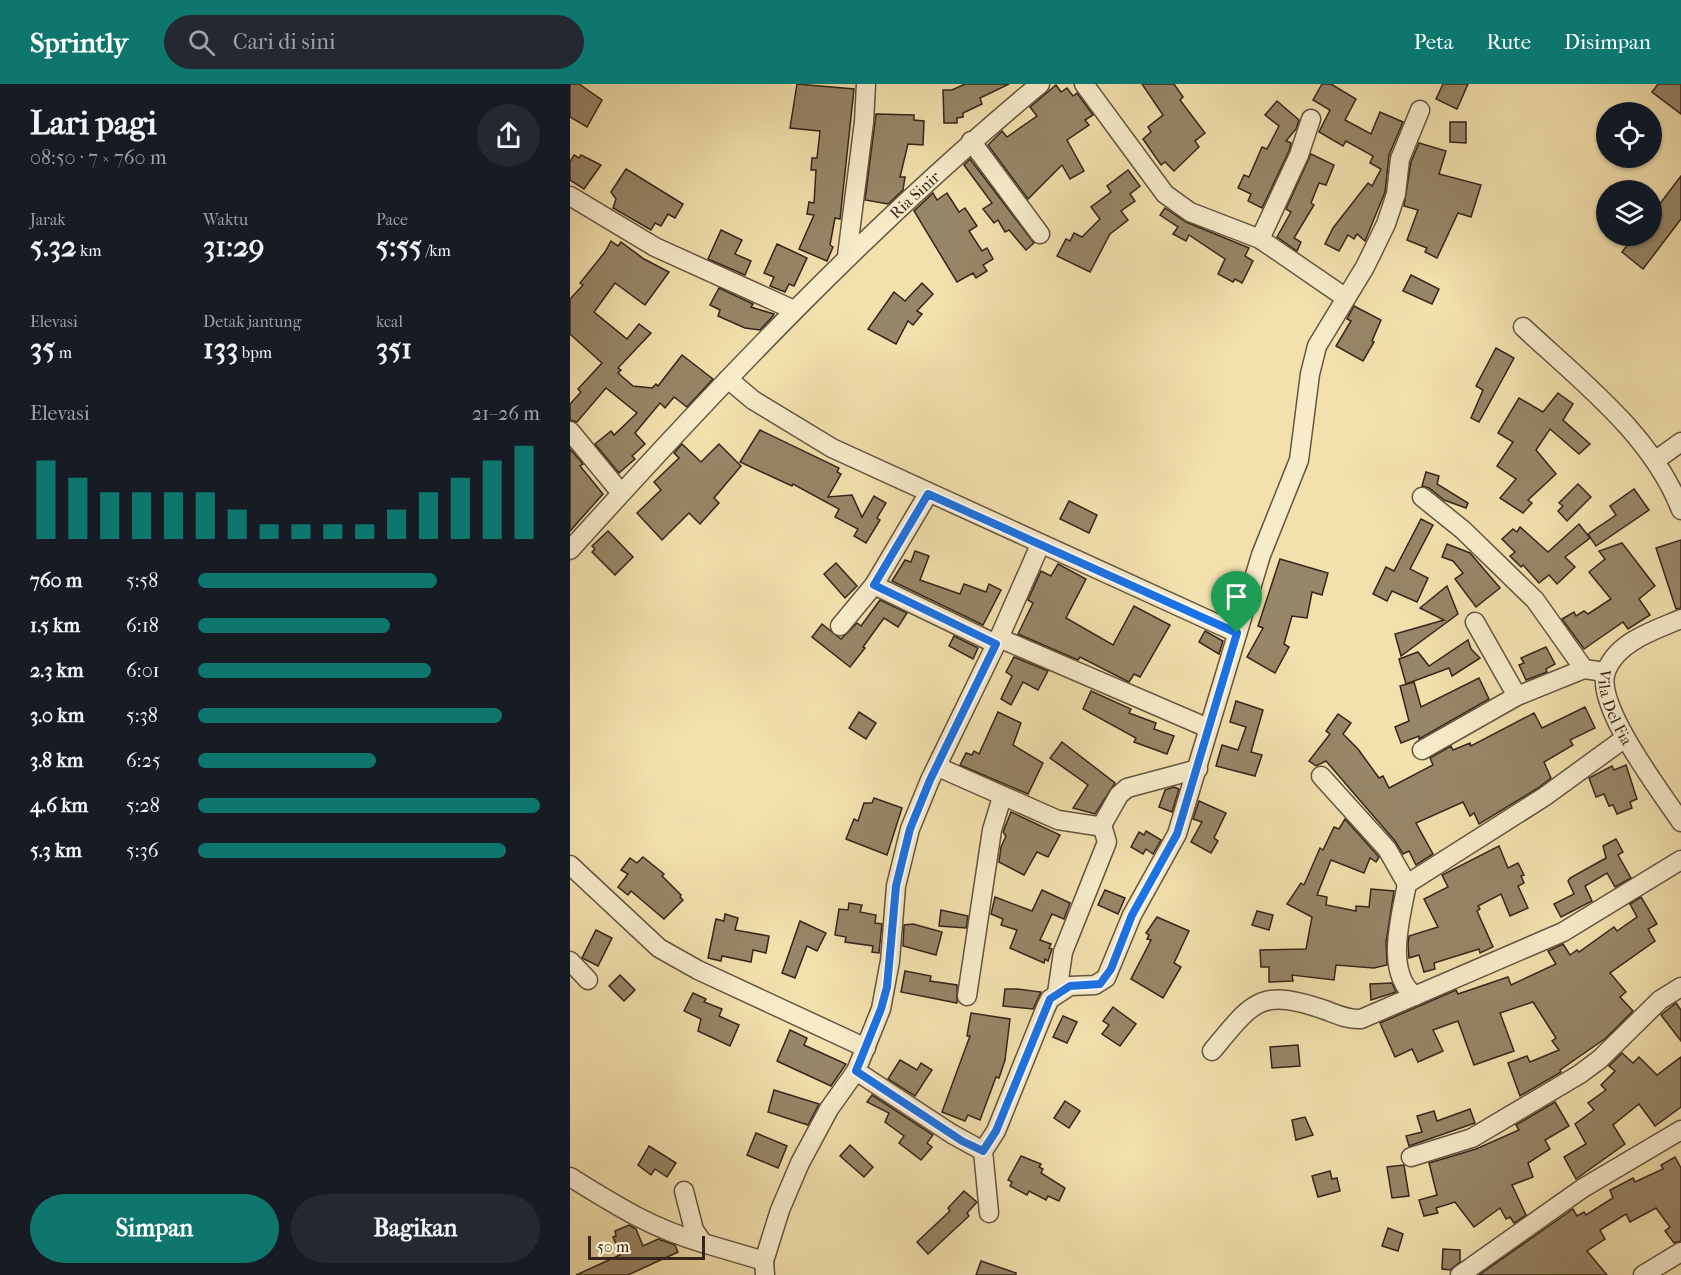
<!DOCTYPE html>
<html lang="id">
<meta charset="utf-8">
<style>
:root{--surface:#171b24;--page:#242831;--text:#f1f3f6;--muted:#9ea1a6;--accent:#0f766e}
body{margin:0;font-family:"IM FELL French Canon",serif;background:var(--page);color:var(--text);height:100vh;display:flex;flex-direction:column;font-size:22px;white-space:nowrap}
*{box-sizing:border-box;margin:0}
p{font-size:20px;color:var(--muted)}
.icon{flex:none;width:33px;height:33px;fill:none;stroke:currentColor;stroke-width:2;stroke-linecap:round;stroke-linejoin:round}
.map{position:relative;flex:1;overflow:hidden}
.details{display:flex;flex-direction:column;background:var(--surface);width:570px}
.details>*{flex:none}
.fabs{position:absolute;left:1026px;top:18px;display:grid;gap:12px}
.fabs a{display:grid;place-items:center;width:66px;height:66px;border-radius:50%;background:var(--surface);box-shadow:0 2px 4px #0004;font-size:30px}
.scale{position:absolute;left:18px;bottom:15px;width:117px;box-sizing:border-box;padding-left:6px;border:3px solid #35251b;border-top:0;font-size:16px;line-height:21px;white-space:nowrap;color:#35251b;-webkit-text-stroke:4px #f7ebca;paint-order:stroke}
.pin{position:absolute;display:grid;place-items:center;width:51px;height:51px;color:#fff;margin:-62px -26px;border-radius:50% 50% 50% 0;rotate:-45deg;box-shadow:0 0 6px #0007}
.pin .icon{rotate:45deg}
.round{display:grid;place-items:center;flex:none;width:63px;height:63px;border-radius:32px;background:var(--page)}
.summary{display:flex;align-items:center;justify-content:space-between;height:102px;padding:0 30px}
h1{font-size:33px;font-weight:800;line-height:45px}
.figures{display:grid;grid-template-columns:repeat(3,1fr);gap:9px;height:102px;padding:6px 30px}
.figures div{display:grid;align-content:center}
.figures b{font-size:30px;font-weight:800}
.figures small{font-size:16px;font-weight:400}
.figures p{font-size:16px}
.chart{height:168px;padding:12px 30px}
.chart p{display:flex;justify-content:space-between}
.chart svg{width:100%;height:108px;margin-top:6px;stroke:var(--accent);stroke-width:6}
.cta{display:flex;gap:12px;margin-top:auto;padding:12px 30px}
.cta a{flex:1;height:69px;border-radius:36px;background:var(--accent);color:#fff;font-size:24px;font-weight:800;line-height:69px;text-align:center}
.cta a+a{background:var(--page);color:var(--text)}
ul{padding:0 30px;list-style:none;font-size:20px}
li{display:grid;grid-template-columns:96px 72px 1fr;align-items:center;height:45px}
li i{height:15px;border-radius:8px;background:var(--accent)}
header{display:flex;align-items:center;gap:36px;box-sizing:border-box;height:84px;padding:0 30px;background:var(--accent);color:#fff}
header strong{font-size:28px}
nav{display:flex;gap:33px;margin-inline-start:auto;font-size:21px}
.search{width:420px;height:54px;background:var(--page);display:flex;align-items:center;gap:15px;box-sizing:border-box;padding:0 21px;border-radius:33px;color:var(--muted);font-size:22px}
main{display:flex;flex:1;min-height:0}
.map>svg:first-child{display:block}
.building{fill:#978667;stroke:#35251b;stroke-width:1.5}
.lines{fill:none;stroke-linecap:round;stroke-linejoin:round}
.minor-casing{stroke:#645440;stroke-width:21}
.minor{stroke:#f7ebca;stroke-width:18}
.route-casing{stroke:#fff;stroke-width:12}
.route{stroke:#1a73e8;stroke-width:8}
.labels{text-anchor:middle;stroke-width:6;stroke-linejoin:round;paint-order:stroke}
.street-label{font-size:16px;fill:#35251b;stroke:#f7ebca}
</style>
<header>
<strong>Sprintly</strong>
<div class="search"><svg class="icon" aria-label="search" viewBox="0 0 24 24"><circle cx="10" cy="10" r="6"/><path d="M15 15l6 6"/></svg>Cari di sini</div>
<nav><a>Peta</a><a>Rute</a><a>Disimpan</a></nav>
</header>
<main>
<section class="details">
<div class="summary"><div><h1>Lari pagi</h1><p>08:50 · 7 × 760 m</p></div><a class="round"><svg class="icon" aria-label="share" viewBox="0 0 24 24"><path d="M12 15V3M7 8l5-5 5 5M5 13v7h14v-7"/></svg></a></div>
<div class="figures">
<div><p>Jarak</p><b>5.32<small> km</small></b></div>
<div><p>Waktu</p><b>31:29</b></div>
<div><p>Pace</p><b>5:55<small> /km</small></b></div>
</div>
<div class="figures">
<div><p>Elevasi</p><b>35<small> m</small></b></div>
<div><p>Detak jantung</p><b>133<small> bpm</small></b></div>
<div><p>kcal</p><b>351</b></div>
</div>
<div class="chart"><p><span>Elevasi</span>21–26 m</p>
<svg viewBox="0 0 160 44" preserveAspectRatio="none"><path d="M5 44V12M15 44V19M25 44V25M35 44V25M45 44V25M55 44V25M65 44V32M75 44V38M85 44V38M95 44V38M105 44V38M115 44V32M125 44V25M135 44V19M145 44V12M155 44V6"/></svg>
</div>
<ul>
<li><b>760 m</b>5:58<i style="width:70%"></i></li>
<li><b>1.5 km</b>6:18<i style="width:56%"></i></li>
<li><b>2.3 km</b>6:01<i style="width:68%"></i></li>
<li><b>3.0 km</b>5:38<i style="width:89%"></i></li>
<li><b>3.8 km</b>6:25<i style="width:52%"></i></li>
<li><b>4.6 km</b>5:28<i style="width:100%"></i></li>
<li><b>5.3 km</b>5:36<i style="width:90%"></i></li>
</ul>
<div class="cta"><a>Simpan</a><a>Bagikan</a></div>
</section>
<div class="map">
<svg width="1111" height="1191" viewBox="0 0 1111 1191">
<rect width="100%" height="100%" fill="#f2e0ad"/>
<filter id="stains"><feTurbulence type="fractalNoise" baseFrequency=".00333" numOctaves="4"/><feColorMatrix values="0 0 0 0 .2 0 0 0 0 .09 0 0 0 0 .02 0 0 0 .5 -.17"/></filter>
<radialGradient id="worn" r=".72"><stop offset=".6" stop-color="#630" stop-opacity="0"/><stop offset="1" stop-color="#630" stop-opacity=".3"/></radialGradient>
<g class="building">
<polygon points="0,0 9,0 32,16 17,43 0,33"/>
<polygon points="227,0 284,5 270,135 265,134 260,161 263,163 257,177 229,165 244,131 237,130 239,118 244,119 246,86 241,86 242,74 247,74 250,47 220,44"/>
<polygon points="395,0 439,0 410,14 412,20 393,29 393,33 387,34 387,39 374,39 373,6 382,6"/>
<polygon points="572,0 604,0 613,13 610,16 635,49 625,57 629,63 604,87 595,78 591,81 573,55 581,48 578,43 593,31"/>
<polygon points="752,0 761,0 786,15 775,36 801,50 810,28 833,38 819,71 815,108 795,157 787,150 784,155 778,151 769,167 755,160 763,144 798,99 802,102 811,85 800,79 803,72 776,57 773,62 749,48 760,26 743,16"/>
<polygon points="873,0 898,0 887,25 866,15"/>
<polygon points="1088,0 1111,0 1111,30 1082,8"/>
<polygon points="486,1 491,8 497,4 503,12 507,9 523,31 515,36 519,41 497,56 514,87 500,95 492,81 458,115 418,61 432,47 437,53 467,32 460,23"/>
<polygon points="707,17 729,36 726,45 716,57 721,59 719,67 692,124 678,117 681,110 668,104 674,91 679,93 692,63 697,65 709,42 695,31"/>
<polygon points="306,30 344,31 344,36 354,37 353,61 338,60 330,93 335,93 333,106 318,120 295,116"/>
<polygon points="880,38 896,38 896,59 880,58"/>
<polygon points="849,59 876,67 869,90 911,101 901,133 888,129 867,174 855,168 857,164 837,156 848,126 834,122 841,78"/>
<polygon points="741,70 764,81 756,101 749,99 741,119 744,121 724,154 731,158 727,167 707,153 721,128 716,125"/>
<polygon points="4,71 9,74 11,71 31,81 14,105 0,96 0,78"/>
<polygon points="400,75 464,159 456,166 439,146 435,148 428,136 424,139 413,125 422,119 394,81"/>
<polygon points="56,85 113,120 105,134 98,130 91,142 85,139 81,146 43,124 46,115 41,108"/>
<polygon points="558,86 570,102 560,110 565,117 551,127 558,136 540,150 520,188 487,172 496,155 500,157 504,149 512,153 530,135 521,123 541,108 537,102"/>
<polygon points="1111,92 1111,135 1073,185 1052,168 1064,152 1082,152 1082,130"/>
<polygon points="363,109 367,116 377,109 389,128 395,124 407,142 399,147 412,167 417,164 423,175 413,181 417,187 406,194 403,189 387,198 344,127"/>
<polygon points="595,124 616,138 679,164 675,172 683,177 672,199 665,195 663,198 648,190 655,175 619,151 616,157 603,150 608,143 590,131"/>
<polygon points="151,146 172,156 165,170 181,177 175,191 138,175"/>
<polygon points="41,157 48,162 51,158 74,175 99,188 75,221 45,199 24,228 57,255 69,240 81,249 48,284 51,286 48,289 63,302 82,304 86,300 88,302 112,271 143,295 117,323 104,313 95,324 90,319 65,349 75,360 62,372 65,375 49,389 25,360 41,347 44,351 67,329 36,304 7,338 0,336 0,320 11,308 8,305 32,279 0,250 0,215 13,201 10,199 35,168"/>
<polygon points="207,160 237,174 224,202 219,200 215,208 200,202 204,193 194,189"/>
<polygon points="841,191 869,205 862,220 833,207"/>
<polygon points="352,199 363,210 347,227 352,230 343,241 338,237 326,260 298,245 324,208 335,217"/>
<polygon points="149,204 183,220 181,223 204,230 203,232 190,246 175,244 148,232 150,226 140,221"/>
<polygon points="784,222 811,236 802,257 804,258 793,277 766,262 781,237 777,235"/>
<polygon points="926,264 944,274 909,338 901,334 913,306 906,302"/>
<polygon points="988,309 1003,320 993,336 1020,360 1009,370 980,345 966,366 986,390 958,416 962,419 953,429 930,414 946,395 927,382 943,358 928,349 949,314 973,328"/>
<polygon points="190,346 269,384 267,388 271,390 258,413 282,411 292,433 304,412 316,419 307,434 310,436 296,459 284,452 288,445 265,433 269,425 223,400 222,402 170,378"/>
<polygon points="112,360 131,378 149,360 171,382 144,414 149,419 130,440 119,429 92,456 67,429 91,406 84,398 109,374 104,369"/>
<polygon points="0,365 13,380 10,382 33,410 0,447"/>
<polygon points="856,388 869,392 867,400 898,419 896,424 874,416 859,404 852,402"/>
<polygon points="1008,400 1021,413 997,437 988,427 993,422 989,419"/>
<polygon points="1064,405 1079,426 1026,462 1018,450 1046,431 1040,422"/>
<polygon points="499,417 527,431 519,449 490,435"/>
<polygon points="851,435 863,441 840,485 858,494 847,518 822,507 817,517 803,510 816,483 824,487"/>
<polygon points="1009,440 1020,454 995,473 1005,483 987,500 979,491 969,499 953,481 951,483 940,472 945,468 932,455 943,445 947,448 950,443 978,468"/>
<polygon points="38,447 63,473 45,491 22,468 25,465 22,462"/>
<polygon points="1111,456 1111,524 1106,525 1086,464"/>
<polygon points="1052,459 1085,502 1069,515 1080,531 1058,545 1053,538 1014,565 992,535 1004,528 1006,532 1014,527 1018,530 1041,515 1019,488 1035,475 1029,467"/>
<polygon points="877,460 900,469 930,504 906,523 885,495 893,489 883,477 872,473"/>
<polygon points="345,467 359,472 350,496 390,510 394,500 416,508 419,500 431,506 413,541 322,497 335,476 341,478"/>
<polygon points="710,475 758,489 752,511 742,508 737,534 722,532 714,560 719,563 705,589 677,573 693,544 688,542"/>
<polygon points="266,479 287,502 275,514 254,490"/>
<polygon points="488,480 516,495 496,534 543,561 564,522 600,541 570,593 564,590 559,598 510,573 508,576 448,550 463,519 458,516 471,487 481,492"/>
<polygon points="877,502 888,530 831,572 825,550 874,536 850,524"/>
<polygon points="310,516 337,529 328,543 314,534 293,563 295,564 280,583 242,553 252,540 271,555 287,539 291,542"/>
<polygon points="635,547 653,557 649,570 629,558"/>
<polygon points="384,552 408,564 403,575 379,562"/>
<polygon points="898,556 901,565 910,574 882,592 879,584 836,600 829,575 848,568 859,582"/>
<polygon points="976,563 985,580 976,585 977,588 956,596 949,581 954,579 951,574"/>
<polygon points="444,573 478,587 468,606 453,598 441,621 431,615 442,592 436,588"/>
<polygon points="909,594 919,615 849,655 849,652 831,659 825,643 839,637 830,602 844,598 851,623"/>
<polygon points="521,607 561,625 559,629 586,639 584,645 604,652 597,670 564,658 566,654 513,625"/>
<polygon points="666,617 693,626 681,668 692,671 685,692 646,682 652,661 668,666 676,643 660,638"/>
<polygon points="1015,623 1025,644 1000,656 1003,661 974,678 981,694 968,704 909,740 904,729 900,732 893,718 846,739 863,770 846,781 839,767 833,770 825,757 756,677 746,682 739,677 760,650 756,647 768,630 781,639 773,650 788,665 809,694 813,692 819,704 863,681 860,674 881,662 883,666 900,659 901,662 964,629 972,644"/>
<polygon points="289,628 306,639 296,655 279,644"/>
<polygon points="428,628 451,639 443,661 473,679 458,710 390,681 396,669 402,671 404,667 409,670"/>
<polygon points="492,658 545,699 525,730 503,724 518,701 480,674"/>
<polygon points="1056,681 1067,715 1060,718 1062,724 1047,730 1043,721 1039,722 1034,710 1026,713 1019,694 1042,682 1044,686"/>
<polygon points="604,703 609,705 602,728 589,723 595,706"/>
<polygon points="304,714 332,724 317,771 276,755 284,735 288,737 294,719 302,719"/>
<polygon points="629,717 656,729 644,754 648,757 641,769 621,758 632,738 623,735"/>
<polygon points="441,728 490,751 478,773 467,768 454,791 429,778 431,763 436,752 433,748"/>
<polygon points="775,735 809,773 806,778 800,774 794,789 761,776 747,811 757,813 756,821 786,827 786,822 799,823 801,805 824,807 816,858 817,881 804,884 766,881 764,896 722,891 723,897 699,898 699,883 691,883 690,866 736,865 742,833 717,820 731,799 734,801 750,764 753,766 764,743 769,745"/>
<polygon points="576,747 591,756 583,770 576,765 573,770 561,763 569,748 574,751"/>
<polygon points="1046,755 1053,768 1048,771 1061,794 1045,803 1037,789 1015,802 1022,817 991,833 984,820 1004,810 998,797 1000,794 1036,774 1033,762"/>
<polygon points="929,762 938,784 948,779 954,791 951,792 954,799 948,802 958,824 940,832 931,810 908,822 910,825 907,827 923,863 910,869 909,865 864,879 865,885 854,888 849,871 839,874 838,860 839,852 868,843 854,815 878,803 872,791"/>
<polygon points="73,773 94,790 92,792 111,811 110,813 113,816 94,835 61,807 58,811 48,803 58,790 51,786 60,774 67,779"/>
<polygon points="472,806 500,819 494,835 482,830 470,856 481,860 479,864 482,865 478,877 475,875 474,879 440,864 447,846 431,841 433,835 421,830 425,813 462,827"/>
<polygon points="535,806 555,814 548,830 528,821"/>
<polygon points="1071,813 1087,840 1078,845 1085,857 1040,889 1056,908 1050,913 1063,927 1036,954 990,986 991,988 950,1012 938,979 957,972 960,978 989,966 982,957 986,954 963,918 930,929 944,967 904,981 888,937 863,946 873,967 848,978 842,965 825,973 810,939 886,906 888,910 938,893 941,901 986,880 978,867 993,860 1000,871 1007,866 1009,868 1044,843 1047,847 1067,833 1060,820"/>
<polygon points="279,819 292,821 290,828 306,831 305,839 312,840 309,869 302,868 303,862 275,858 276,853 265,851 269,825 278,826"/>
<polygon points="371,826 398,832 396,844 369,842"/>
<polygon points="687,827 703,831 699,846 682,841"/>
<polygon points="155,830 168,834 165,846 199,852 196,869 183,866 181,878 152,872 151,877 138,874 146,835 154,837"/>
<polygon points="587,833 619,847 604,879 611,883 593,914 561,895 581,856 577,855 579,851 576,849"/>
<polygon points="230,837 256,849 247,867 237,862 225,894 212,889"/>
<polygon points="343,840 372,848 366,871 333,862 334,841"/>
<polygon points="26,846 42,854 28,882 12,874"/>
<polygon points="335,887 361,892 360,897 387,901 387,919 331,908"/>
<polygon points="50,891 65,906 54,917 39,902"/>
<polygon points="822,899 826,908 801,916 800,900"/>
<polygon points="435,905 447,905 471,908 463,925 433,922"/>
<polygon points="123,909 136,915 134,918 152,925 149,932 169,941 160,962 128,947 131,935 114,927"/>
<polygon points="1106,919 1111,926 1111,957 1091,931"/>
<polygon points="543,923 566,940 550,962 532,950 539,941 533,937"/>
<polygon points="401,929 440,935 435,976 429,994 426,993 410,1036 398,1031 395,1037 372,1028 400,952 397,952"/>
<polygon points="493,932 507,938 497,959 483,953"/>
<polygon points="220,946 237,954 234,961 276,980 261,1002 207,977"/>
<polygon points="728,961 730,982 702,984 700,963"/>
<polygon points="1052,969 1063,979 1069,973 1087,991 1111,973 1111,1023 1085,1042 1069,1020 1043,1041 1055,1060 1006,1095 994,1073 1016,1060 1005,1040 1024,1026 1018,1019 1036,1006 1031,1001 1045,987 1039,982"/>
<polygon points="330,976 347,986 351,979 362,986 345,1012 318,995"/>
<polygon points="204,1006 249,1020 238,1041 198,1028"/>
<polygon points="302,1011 363,1051 357,1059 362,1063 351,1076 329,1059 334,1052 315,1038 319,1029 297,1018"/>
<polygon points="495,1017 510,1027 499,1044 484,1034"/>
<polygon points="985,1018 999,1042 975,1056 980,1065 958,1079 963,1093 942,1101 956,1131 944,1139 940,1133 936,1135 930,1124 904,1143 885,1118 866,1124 868,1129 854,1132 849,1116 867,1111 859,1079 906,1065 949,1046 946,1041"/>
<polygon points="900,1025 905,1039 839,1062 836,1052 852,1048 847,1032 864,1027 867,1037"/>
<polygon points="735,1033 743,1051 726,1056 722,1036"/>
<polygon points="186,1049 217,1062 208,1084 177,1071"/>
<polygon points="280,1061 303,1083 294,1093 270,1072"/>
<polygon points="79,1062 106,1079 97,1093 85,1085 81,1091 68,1081"/>
<polygon points="451,1072 471,1080 469,1083 473,1085 471,1089 495,1104 489,1117 478,1112 476,1116 459,1107 457,1111 440,1102 442,1098 438,1096"/>
<polygon points="1105,1073 1111,1084 1111,1157 1104,1159 1095,1147 1100,1143 1086,1124 1060,1138 1056,1130 1030,1146 1035,1155 1017,1167 1037,1191 909,1191 1003,1125 1007,1132 1014,1128 1016,1131 1043,1114 1040,1106 1063,1094 1065,1098 1093,1085 1091,1081"/>
<polygon points="834,1081 839,1112 822,1114 817,1083"/>
<polygon points="760,1087 762,1095 767,1094 770,1107 748,1113 742,1092"/>
<polygon points="394,1107 407,1118 397,1129 399,1132 358,1170 347,1158 380,1127 378,1124"/>
<polygon points="59,1141 66,1145 73,1162 88,1155 105,1161 108,1168 58,1191 6,1191 50,1171 43,1153 46,1152 45,1147"/>
<polygon points="818,1144 833,1150 828,1167 812,1162"/>
<polygon points="873,1165 890,1166 890,1178 880,1186 872,1185"/>
<polygon points="411,1177 446,1189 446,1191 406,1191"/>
</g>
<g class="lines">
<g class="minor-casing">
<g id="minor">
<polyline points="514,0 595,110 620,128 690,155 776,214"/>
<polyline points="401,57 470,150"/>
<polyline points="0,112 85,163 224,226"/>
<polyline points="690,155 729,71 741,35"/>
<polyline points="277,172 294,38 296,0"/>
<path d="M 953,243 C 1011,297 1082,351 1111,426"/>
<polyline points="158,295 183,316 262,364 667,549"/>
<polyline points="0,347 51,409"/>
<polyline points="1086,376 1111,358"/>
<polyline points="852,413 893,446 965,516 1014,585 1035,588"/>
<path id="s1" d="M 0,466 C 148,302 299,142 470,0"/>
<polyline points="304,501 426,560"/>
<path id="s2" d="M 1111,535 C 1085,546 1049,557 1037,585 C 1021,618 1092,709 1111,738"/>
<polyline points="905,538 947,612"/>
<polyline points="270,542 304,501 358,410"/>
<polyline points="429,554 638,644"/>
<polyline points="852,666 947,612 1014,585"/>
<polyline points="368,683 488,736 527,742 532,741 549,711 557,704 628,685"/>
<polyline points="751,692 817,765 837,800"/>
<polyline points="0,781 89,864 128,886 296,964"/>
<polyline points="0,877 18,896"/>
<polyline points="487,909 493,868 537,758 532,741"/>
<polyline points="397,912 422,746 432,713"/>
<path d="M 845,912 C 814,889 831,832 837,800 L 974,713 L 1055,654"/>
<path d="M 642,967 C 683,918 689,903 755,926 C 766,930 778,936 791,935 L 993,848 L 1111,776"/>
<polyline points="286,987 382,1050 413,1067"/>
<polyline points="841,1073 902,1054 1010,990 1030,975 1090,916 1111,903"/>
<path d="M 0,1093 C 45,1121 81,1144 133,1159"/>
<polyline points="114,1107 124,1146 133,1159 194,1177"/>
<polyline points="419,1129 413,1067 426,1047 476,923 480,915 500,902 525,901 536,894 562,831 607,750 691,471 729,376 740,290 747,262 795,183 816,140 826,110 830,75 850,26"/>
<polyline points="195,1191 194,1177 210,1126 230,1079 259,1025 286,987 311,925 320,877 326,802 340,745 360,696 429,554 470,461"/>
<polyline points="890,1191 1013,1104 1111,1046"/>
<polyline points="1073,1191 1111,1168"/>
</g>
</g>
<use href="#minor" class="minor"/>
</g>
<g class="lines">
<g class="route-casing">
<polygon id="route" points="358,410 667,549 607,750 562,831 541,885 530,900 500,902 480,915 426,1047 413,1067 392,1057 286,987 311,925 317,903 326,802 340,745 360,696 426,560 304,501"/>
</g>
<use href="#route" class="route"/>
</g>
<g class="labels">
<g class="street-label">
<text dy="6" stroke="none"><textPath href="#s1" startOffset="495">Ria Sinir</textPath></text>
<text dy="6" stroke="none"><textPath href="#s2" startOffset="132">Vila Del Fia</textPath></text>
</g>
</g>
<rect width="100%" height="100%" filter="url(#stains)"/>
<rect width="100%" height="100%" fill="url(#worn)"/>
</svg>
<div class="fabs">
<a><svg class="icon" aria-label="locate" viewBox="0 0 24 24"><circle cx="12" cy="12" r="6"/><path d="M12 2v4M12 18v4M2 12h4M18 12h4"/></svg></a>
<a><svg class="icon" aria-label="layers" viewBox="0 0 24 24"><path d="M12 4l9 5-9 5-9-5zM3 14l9 5 9-5"/></svg></a>
</div>
<div class="scale">50 m</div>
<div class="pin" style="left:667px;top:549px;background:#1e9e55"><svg class="icon" aria-label="arrive" viewBox="0 0 24 24"><path d="M6 21V4h12l-3 4 3 4H6"/></svg></div>
</div>
</main>
